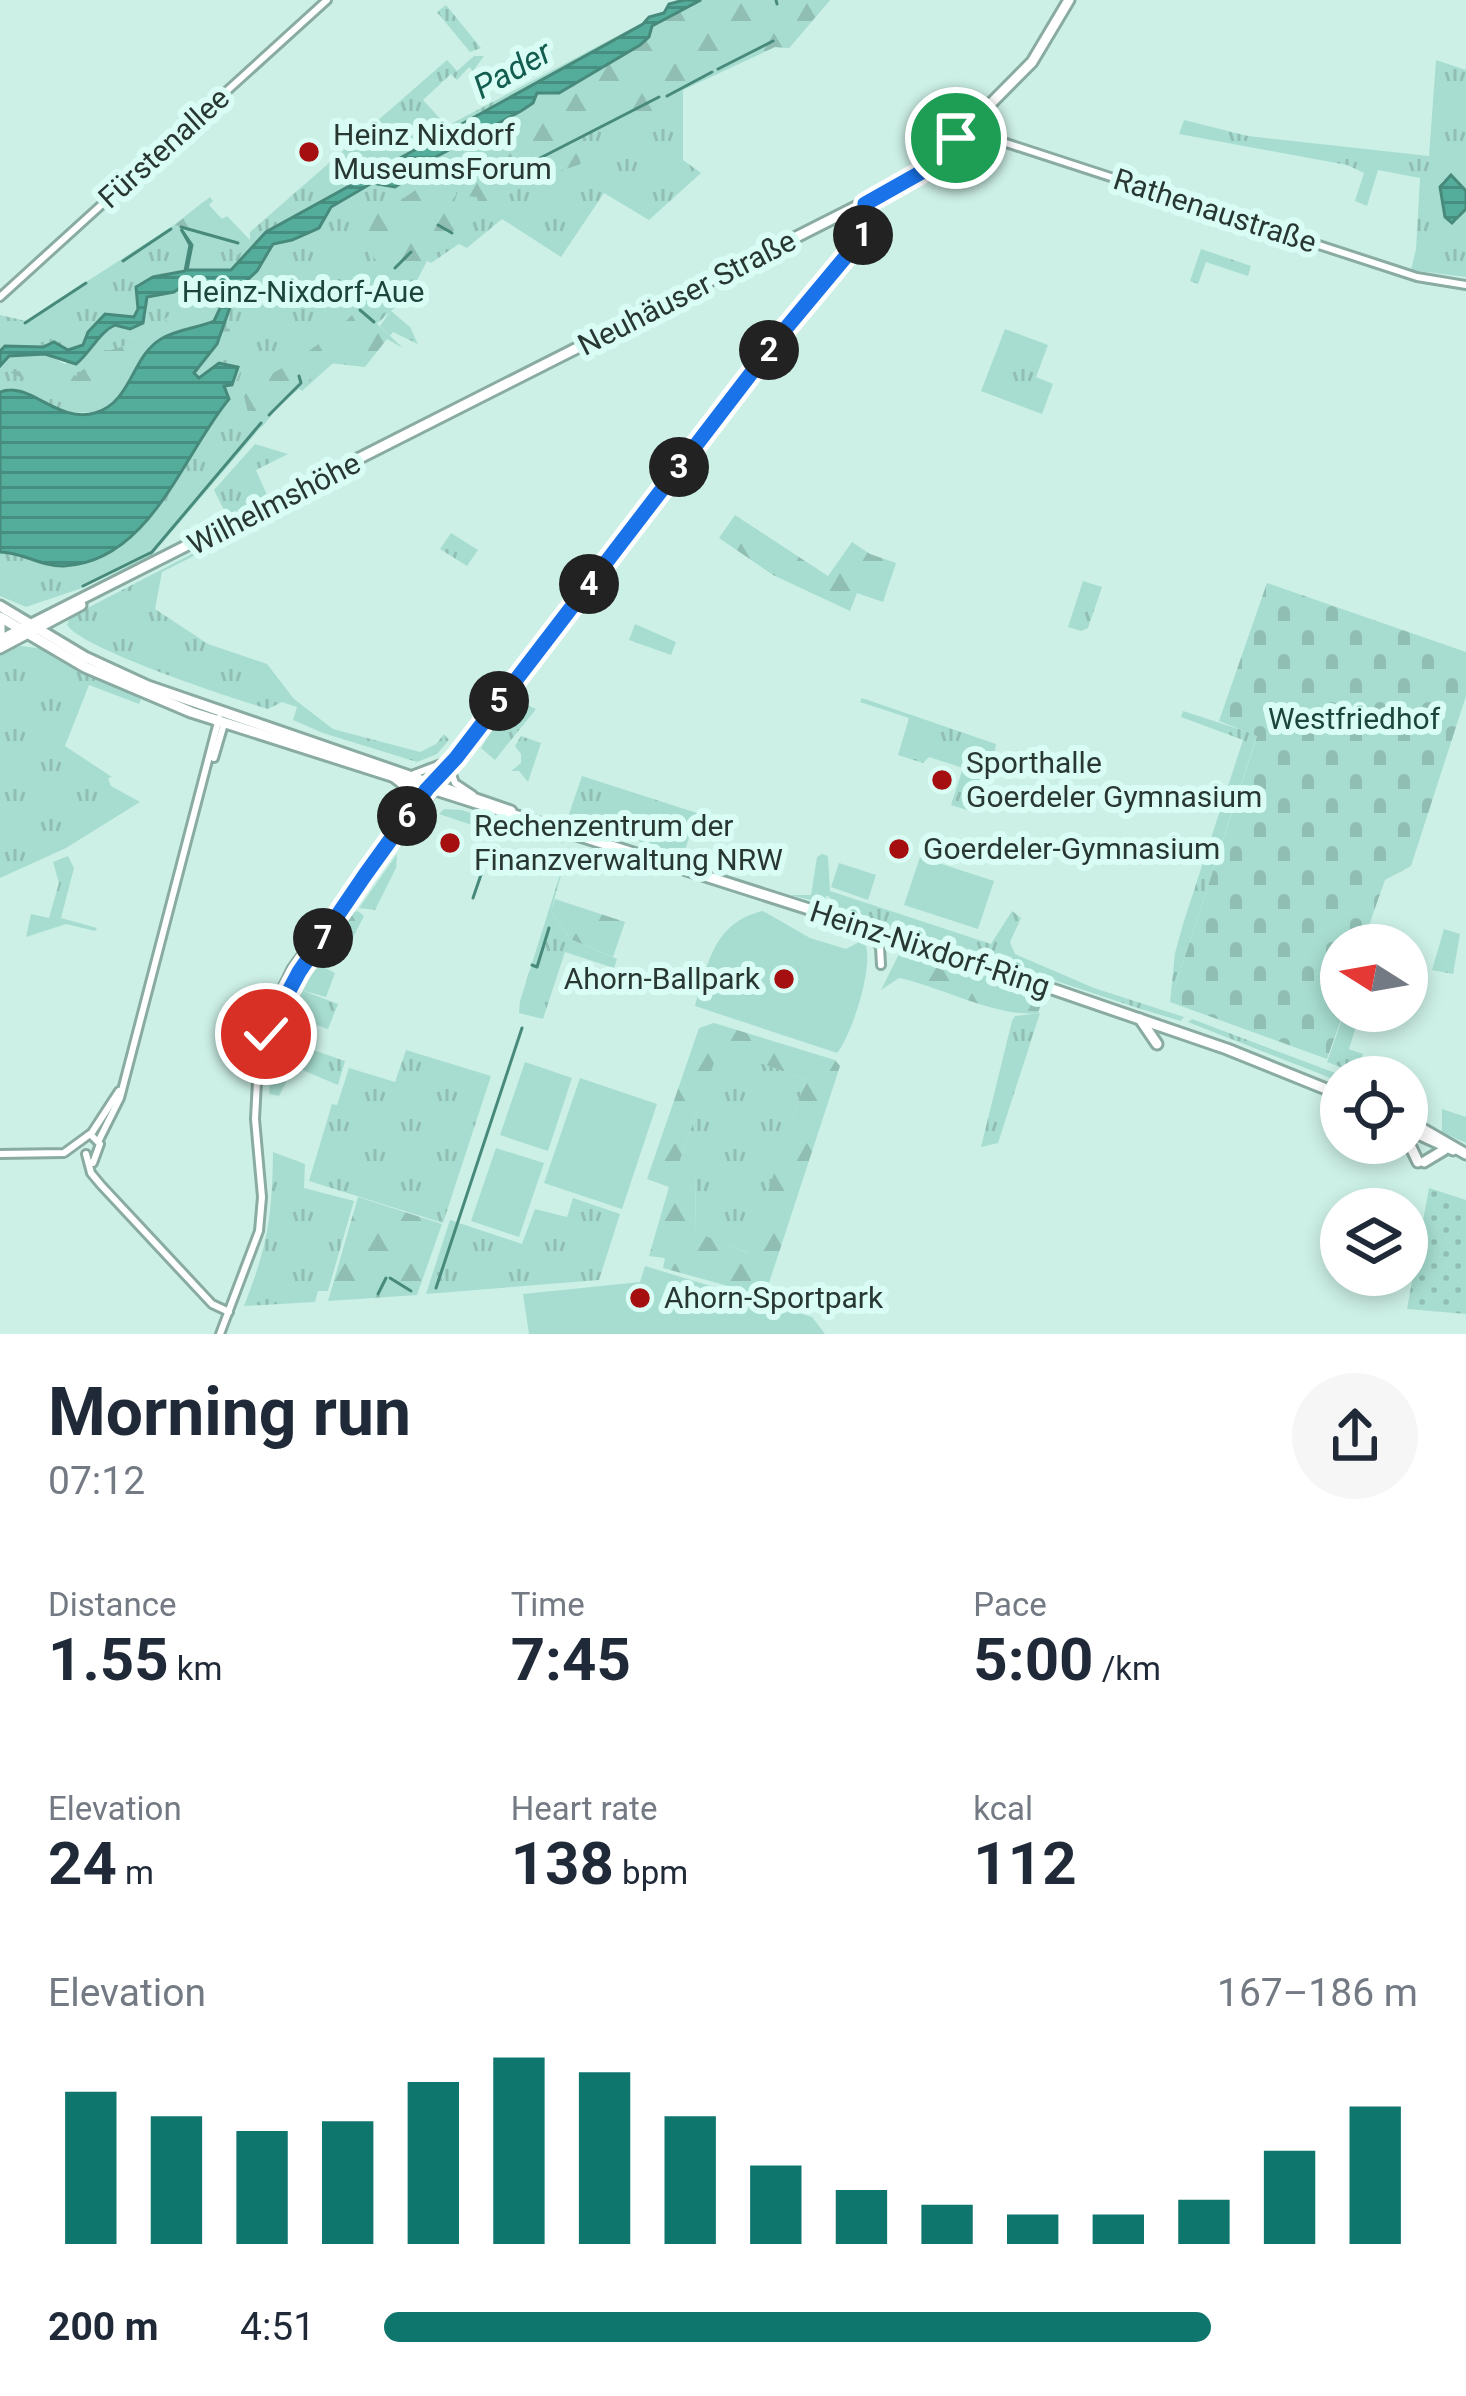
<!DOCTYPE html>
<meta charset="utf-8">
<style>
:root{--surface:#fff;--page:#f6f6f7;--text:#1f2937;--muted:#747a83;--accent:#0f766e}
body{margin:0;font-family:Roboto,sans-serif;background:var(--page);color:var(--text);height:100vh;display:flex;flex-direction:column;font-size:45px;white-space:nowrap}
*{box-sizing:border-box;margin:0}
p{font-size:39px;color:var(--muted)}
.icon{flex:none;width:66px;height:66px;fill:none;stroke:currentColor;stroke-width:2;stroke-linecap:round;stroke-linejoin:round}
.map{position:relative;height:1334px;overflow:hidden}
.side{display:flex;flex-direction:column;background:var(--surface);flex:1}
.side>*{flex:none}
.needle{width:78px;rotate:281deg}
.tools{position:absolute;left:1320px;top:924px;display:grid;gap:24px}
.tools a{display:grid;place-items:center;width:108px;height:108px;border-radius:50%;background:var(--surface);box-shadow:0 6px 18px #0003;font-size:60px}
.pin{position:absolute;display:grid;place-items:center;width:102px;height:102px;color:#fff;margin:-51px;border:6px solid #fff;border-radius:50%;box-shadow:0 3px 12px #0007}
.km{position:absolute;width:60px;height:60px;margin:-30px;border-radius:50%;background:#222;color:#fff;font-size:33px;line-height:60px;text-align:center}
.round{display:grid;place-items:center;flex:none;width:126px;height:126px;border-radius:63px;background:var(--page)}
.summary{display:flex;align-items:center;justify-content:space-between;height:204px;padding:0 48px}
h1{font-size:66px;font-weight:700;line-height:90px}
.figures{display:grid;grid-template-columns:repeat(3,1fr);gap:18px;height:204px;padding:12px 48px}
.figures div{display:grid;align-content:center}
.figures b{font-size:60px;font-weight:700}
.figures small{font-size:33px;font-weight:400}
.figures p{font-size:33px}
.chart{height:336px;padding:24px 48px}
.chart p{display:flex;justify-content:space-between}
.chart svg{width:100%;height:216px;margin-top:12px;stroke:var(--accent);stroke-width:6}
ul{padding:0 48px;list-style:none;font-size:39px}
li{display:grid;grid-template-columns:192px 144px 1fr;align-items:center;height:90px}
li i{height:30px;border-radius:15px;background:var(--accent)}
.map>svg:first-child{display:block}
.grass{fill:url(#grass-tufts)}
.forest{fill:url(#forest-firs);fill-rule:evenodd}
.wetland{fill:url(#wetland-marsh)}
.cemetery{fill:url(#cemetery-stones)}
.garden{fill:url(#garden-dots)}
.pitch{fill:#a7ddd0}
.water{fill:url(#water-rules);stroke:#478a7c;stroke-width:3}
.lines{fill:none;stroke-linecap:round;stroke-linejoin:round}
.stream{stroke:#478a7c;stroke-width:3}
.minor-casing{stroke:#89aba2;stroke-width:12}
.major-casing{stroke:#89aba2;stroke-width:15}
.minor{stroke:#fff;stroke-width:6}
.major{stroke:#fff;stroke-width:9}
.route-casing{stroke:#fff;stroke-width:24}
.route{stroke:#1a73e8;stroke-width:15}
.poi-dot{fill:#a50f10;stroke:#d9fdf4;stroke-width:4.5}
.labels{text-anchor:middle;stroke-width:12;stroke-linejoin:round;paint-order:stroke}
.poi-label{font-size:30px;fill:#293733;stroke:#d9fdf4;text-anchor:start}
.street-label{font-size:30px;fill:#293733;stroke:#d9fdf4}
.park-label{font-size:30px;fill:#1c453d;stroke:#d9fdf4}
.water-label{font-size:33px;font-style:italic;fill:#135d50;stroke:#d9fdf4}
</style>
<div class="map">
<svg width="1466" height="1334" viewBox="0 0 1466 1334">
<defs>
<pattern id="grass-tufts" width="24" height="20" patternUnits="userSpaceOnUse" patternTransform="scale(3)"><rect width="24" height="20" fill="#a7ddd0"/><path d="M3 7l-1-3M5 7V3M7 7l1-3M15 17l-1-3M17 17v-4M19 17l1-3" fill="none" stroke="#90beb3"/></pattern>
<pattern id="forest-firs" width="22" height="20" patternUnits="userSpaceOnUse" patternTransform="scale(3)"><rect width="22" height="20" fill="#a7ddd0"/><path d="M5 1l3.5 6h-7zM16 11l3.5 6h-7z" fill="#90beb3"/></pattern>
<pattern id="wetland-marsh" width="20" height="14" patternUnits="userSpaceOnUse" patternTransform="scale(3)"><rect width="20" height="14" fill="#a7ddd0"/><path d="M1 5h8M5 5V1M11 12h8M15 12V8" fill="none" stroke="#90beb3"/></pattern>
<pattern id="cemetery-stones" width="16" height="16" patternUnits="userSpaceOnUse" patternTransform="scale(3)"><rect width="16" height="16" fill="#a7ddd0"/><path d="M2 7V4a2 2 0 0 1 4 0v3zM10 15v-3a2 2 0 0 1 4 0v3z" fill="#90beb3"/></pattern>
<pattern id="garden-dots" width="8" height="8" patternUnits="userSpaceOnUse" patternTransform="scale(3)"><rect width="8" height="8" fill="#a7ddd0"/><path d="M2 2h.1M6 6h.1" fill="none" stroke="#90beb3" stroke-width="1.8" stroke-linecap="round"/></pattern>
<pattern id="water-rules" width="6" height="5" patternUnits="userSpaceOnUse" patternTransform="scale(3)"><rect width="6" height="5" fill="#54ad9b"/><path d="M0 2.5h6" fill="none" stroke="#468e7f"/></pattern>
</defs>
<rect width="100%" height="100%" fill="#ccf0e6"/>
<g class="grass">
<path d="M 685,0 L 830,0 L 789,48 L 775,47 L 683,90 L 683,160 L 701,173 L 649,220 L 604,193 L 561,257 L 502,219 L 467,248 L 459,244 L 431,263 L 427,261 L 410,294 L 391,311 L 410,327 L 418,344 L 393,332 L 390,336 L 380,326 L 390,312 L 302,391 L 298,388 L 279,406 L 152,555 L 82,588 L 26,607 L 0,596 L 0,552 C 21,552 41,566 63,566 C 135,564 167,489 199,438 C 208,424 225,409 229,392 L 211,372 L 199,378 L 194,372 L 211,353 L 223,326 L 214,321 L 161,339 L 137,369 L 127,389 L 100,412 L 69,413 L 9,388 L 0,392 L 0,366 L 9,356 L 45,354 L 65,364 L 100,340 L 104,330 L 146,316 L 147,297 L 166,293 L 187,283 L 204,291 L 229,285 L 224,272 C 191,273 163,269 135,290 L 138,309 L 134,317 L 105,314 L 88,333 L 84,345 L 68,350 L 54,343 L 43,347 L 5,346 L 0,351 L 0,315 L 26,321 L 174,225 L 210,197 L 213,201 L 209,205 L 222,219 L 227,216 L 250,240 L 250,232 L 447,60 L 457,71 L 474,56 L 484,56 L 473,71 L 469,67 L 457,80 L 451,74 L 423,100 L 447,126 Z"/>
<polygon points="446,5 481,48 470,52 437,12"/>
<polygon points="1436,60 1466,70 1466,191 1455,178 1442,181 1441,191 1449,222 1456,222 1466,209 1466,277 1411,270 1416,249 1420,178 1378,170 1367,206 1355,201 1364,173 1347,165 1179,134 1184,120 1248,136 1429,156"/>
<polygon points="1201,249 1251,266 1248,276 1206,262 1198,284 1190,281"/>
<polygon points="1005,329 1048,345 1036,377 1053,384 1042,414 981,391"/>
<polygon points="255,444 288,454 256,470 267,495 227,516 214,490"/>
<path d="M 277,510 L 279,513 L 162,572 L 155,609 L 208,644 L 267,664 L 294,699 L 333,729 L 420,752 L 436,744 L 444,734 L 449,740 L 437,754 L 417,762 L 323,733 L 293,720 L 297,707 L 282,702 L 268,709 C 234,699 82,649 67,625 L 70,617 Z"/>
<polygon points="451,533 478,550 467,566 440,549"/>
<polygon points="1083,581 1102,587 1088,628 1081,631 1068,627"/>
<polygon points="635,624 676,642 671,655 629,640"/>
<polygon points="21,646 45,649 141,699 139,704 89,685 65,746 112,777 108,778 111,786 140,802 66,848 0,878 0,653"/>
<polygon points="512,698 536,709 495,760 481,748"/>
<polygon points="862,698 996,744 991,776 977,813 951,805 963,768 929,757 923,763 898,755 909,718 860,702"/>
<polygon points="1183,711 1257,735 1170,1002 1175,953 1184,921 1243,740 1181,717"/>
<polygon points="521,736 541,743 528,782 519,771 511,771 521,763 521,754 515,746"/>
<polygon points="582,776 697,813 683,856 568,817"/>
<polygon points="444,809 462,810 495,821 507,819 567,837 563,843 505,826 496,833 439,814"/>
<polygon points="571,840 551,911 570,939 617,959 614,968 565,952 543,1019 519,1013 520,1001"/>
<polygon points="397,854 396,868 375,910 359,908"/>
<polygon points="822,854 828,856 830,891 991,944 1012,911 1021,918 1010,942 1015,954 1094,988 1184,1017 1181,1021 1144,1010 862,917 828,905 830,897 826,896 823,903 790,895 811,895 817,857"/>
<polygon points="68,856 74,868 61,918 97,928 95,931 66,924 26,937 31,914 49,918 59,883 53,862"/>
<polygon points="1444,929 1460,934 1453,974 1432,970"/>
<polygon points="301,990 338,1004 328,1029 292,1017 284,1037 305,1045 279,1096 269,1094 273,1050"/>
<polygon points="1345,1011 1361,1011 1349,1049 1363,1054 1356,1073 1327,1062"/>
<polygon points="1040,1013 998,1143 981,1147 1012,1021 1015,1016"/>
<polygon points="1192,1019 1346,1077 1341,1077 1341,1082 1188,1022"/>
<polygon points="719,1048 806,1079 748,1253 696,1233 695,1176 680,1160"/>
<polygon points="310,1049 345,1061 338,1085 300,1069"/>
<polygon points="406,1050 491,1076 443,1223 309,1181 332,1104 337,1105 349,1068 395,1082"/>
<polygon points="1442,1109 1466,1117 1466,1143 1442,1132"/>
<path d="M 273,1152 L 305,1164 L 304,1188 L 354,1201 L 328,1291 L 318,1291 L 315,1302 L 244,1306 C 268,1245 272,1218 273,1152 Z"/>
<polygon points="573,1198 620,1214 599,1280 426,1294 450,1220 522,1244 535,1209 567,1217"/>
</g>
<g class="forest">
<path d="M 702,0 L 773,0 L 775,6 L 790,14 L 805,0 L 830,0 L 789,48 L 775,47 C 740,63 668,87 647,118 L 637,113 L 614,129 L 609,124 L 574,141 L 581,164 L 533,180 L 476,215 L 421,262 L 406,289 L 375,322 L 403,348 L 387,339 L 365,367 L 329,363 L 279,406 L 262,427 L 251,425 L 243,392 L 253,373 L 268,376 C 307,355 367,314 382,271 L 364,240 L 383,203 L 404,198 L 443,171 L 455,174 L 456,195 L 450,203 L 465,206 L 478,202 L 477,197 L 466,196 L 462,187 L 467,178 L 480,174 L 483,162 L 464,143 L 533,103 L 537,93 L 560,95 L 640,45 L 650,37 L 652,27 Z"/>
<polygon points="203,202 248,243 238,255 222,241 224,238 175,225"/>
<path d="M 199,292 L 199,299 C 183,306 158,325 146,339 C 126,363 120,404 81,401 C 56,399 32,383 10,372 L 43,369 L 52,364 L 76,376 L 104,350 C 131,353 175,309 199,292 Z"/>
<polygon points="735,515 828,576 852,542 870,554 896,563 883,602 857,593 850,611 773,575 719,538"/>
<polygon points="555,899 625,922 613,957 570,939 551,911"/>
<polygon points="358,911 364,916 343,957 332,953 330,945 353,912"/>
<path d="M 914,951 L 1044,996 L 1038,1013 C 997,1018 942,987 899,978 L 881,990 L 900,952 Z"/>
<polygon points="321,966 335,973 326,997 301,990 310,973"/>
<path d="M 714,1023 L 835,1060 L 840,1066 L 768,1286 L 757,1294 L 663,1268 L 665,1258 L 649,1256 L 669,1187 L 647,1179 L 699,1028 ZM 719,1049 L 806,1079 L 747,1253 L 696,1232 L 695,1175 L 680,1160 Z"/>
<polygon points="358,1197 442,1224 417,1295 328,1301"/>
</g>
<polygon class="wetland" points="227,320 241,370 229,398 224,388 233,385 238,367 219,363 199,378 194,373 211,354"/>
<polygon class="cemetery" points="1267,583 1466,652 1466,696 1411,866 1385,880 1362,945 1341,945 1341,1011 1344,1011 1327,1059 1170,1002 1257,736 1219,721"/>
<polygon class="garden" points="1429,1188 1466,1200 1466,1314 1407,1309"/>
<g class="pitch">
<polygon points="920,857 994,881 978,929 904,905"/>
<polygon points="839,863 876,875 868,900 831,887"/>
<path d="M 763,911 L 810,938 L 846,949 L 859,942 L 866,946 C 873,969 851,1037 837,1053 L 695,1006 C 708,963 714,922 763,911 Z"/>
<polygon points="525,1062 572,1078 548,1151 500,1135"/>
<polygon points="580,1078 657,1104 622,1209 544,1183"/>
<polygon points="496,1148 544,1163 519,1237 471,1221"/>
<polygon points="645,1266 812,1317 825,1334 529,1334 523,1294 640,1282"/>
</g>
<g class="water">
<path d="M 684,0 L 701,0 L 652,26 L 649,37 L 640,45 L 559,93 L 537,93 L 533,103 L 521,111 L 419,166 L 415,174 L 395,187 L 372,183 L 331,207 L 319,228 L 292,240 L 273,244 L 257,271 L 245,282 L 204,291 L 187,283 L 174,292 L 147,297 L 143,323 L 130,329 L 115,325 C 99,332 91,352 76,364 L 45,354 L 9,356 L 0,366 L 0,351 L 5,346 L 43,347 L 54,342 L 68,350 L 83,345 L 88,332 L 105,314 L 134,317 L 138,309 L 136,287 L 153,277 L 185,271 L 190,245 L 181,229 L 192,245 L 187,270 L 231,270 L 266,232 L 643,24 L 649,17 L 664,13 L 669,4 Z"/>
<polygon points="1451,175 1466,191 1466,209 1452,223 1445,217 1440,187"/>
<path d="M 236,290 L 217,344 L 194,373 L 199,378 L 219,363 L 238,367 L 232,385 L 224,386 L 229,399 C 183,454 150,562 64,566 C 42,567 22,552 0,552 L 0,392 C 29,380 57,424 95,413 C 132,402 131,357 161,339 C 177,329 198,328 214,321 L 223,302 L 219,292 Z"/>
</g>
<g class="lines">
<g class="stream">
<polyline points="776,0 777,4"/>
<polyline points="718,69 773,41"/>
<polyline points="667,96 712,72"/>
<polyline points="513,172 659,97"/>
<polyline points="438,225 452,233"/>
<polyline points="181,227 238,243"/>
<polyline points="123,261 171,229"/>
<polyline points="395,268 411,252"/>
<polyline points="360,310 374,322"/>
<polyline points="25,323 86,283"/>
<polyline points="269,415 301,383 299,376"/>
<polyline points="83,586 152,552 261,423"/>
<polyline points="473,898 484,866"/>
<polyline points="532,965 537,967 549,928"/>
<polyline points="390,1278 411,1291"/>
<polyline points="436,1288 522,1028"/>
<polyline points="378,1294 386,1278"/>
</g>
<g class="minor-casing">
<g id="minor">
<polyline points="969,125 997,140 1417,277 1466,285"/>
<polyline points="0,297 327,0"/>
<polyline points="214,758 224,724"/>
<polyline points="451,772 455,783 473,795"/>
<polyline points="414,774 446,762"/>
<polyline points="393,778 410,791 413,807"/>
<polyline points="399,829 451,760"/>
<polyline points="866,929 880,947 881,965"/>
<polyline points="271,1026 299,972 356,890"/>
<polyline points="91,1134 119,1091"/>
<polyline points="99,1140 120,1098 219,718"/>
<polyline points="0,1154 64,1153 90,1134 100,1144 93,1163"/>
<polyline points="86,1154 91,1173 101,1185 212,1304 229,1312"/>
<polyline points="220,1334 259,1231 262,1197 255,1119 257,1081 270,1013 292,968 340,903 440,784 470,739 629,531 781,333 863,236 869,222 865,204"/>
</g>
</g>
<g class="major-casing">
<g id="major">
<polyline points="0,606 85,657 148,686 511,811"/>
<polyline points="0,617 85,667 191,712 953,955 1227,1049 1341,1095"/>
<polyline points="0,626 0,633"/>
<polyline points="0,640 907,181 934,161 1032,62 1069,0"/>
<polyline points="0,648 81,605"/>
<polyline points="1140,1019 1157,1044"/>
<polyline points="1407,1120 1466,1154"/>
<polyline points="1407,1129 1453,1150"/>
<polyline points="1407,1139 1418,1162"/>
<polyline points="1424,1162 1444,1150"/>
</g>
</g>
<use href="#minor" class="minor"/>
<use href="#major" class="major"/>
</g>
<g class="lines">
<g class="route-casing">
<polyline id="route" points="266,1034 299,972 365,875 427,789 456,758 782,333 863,236 869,222 865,204 920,173 956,138"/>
</g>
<use href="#route" class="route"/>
</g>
<g class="poi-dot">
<circle cx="309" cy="152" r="12"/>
<circle cx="942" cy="780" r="12"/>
<circle cx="450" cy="843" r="12"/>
<circle cx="899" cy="849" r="12"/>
<circle cx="784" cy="979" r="12"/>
<circle cx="640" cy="1298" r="12"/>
</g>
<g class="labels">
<g class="poi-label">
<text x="333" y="145">Heinz Nixdorf<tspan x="333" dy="34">MuseumsForum</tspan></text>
<text x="966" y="773">Sporthalle<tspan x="966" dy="34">Goerdeler Gymnasium</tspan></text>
<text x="474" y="836">Rechenzentrum der<tspan x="474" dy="34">Finanzverwaltung NRW</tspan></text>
<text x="923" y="859">Goerdeler-Gymnasium</text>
<text x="760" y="989" text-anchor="end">Ahorn-Ballpark</text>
<text x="664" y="1308">Ahorn-Sportpark</text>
</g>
<g class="street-label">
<text transform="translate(164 148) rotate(-42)" y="10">Fürstenallee</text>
<text transform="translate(1215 211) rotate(18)" y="10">Rathenaustraße</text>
<text transform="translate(687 293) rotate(-27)" y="10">Neuhäuser Straße</text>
<text transform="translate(274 504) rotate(-27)" y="10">Wilhelmshöhe</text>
<text transform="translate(930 949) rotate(18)" y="10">Heinz-Nixdorf-Ring</text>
</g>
<g class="park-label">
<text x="303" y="302">Heinz-Nixdorf-Aue</text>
<text x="1354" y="729">Westfriedhof</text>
</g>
<g class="water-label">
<text transform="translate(512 69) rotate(-29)" y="12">Pader</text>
</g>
</g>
</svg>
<div class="tools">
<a><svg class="needle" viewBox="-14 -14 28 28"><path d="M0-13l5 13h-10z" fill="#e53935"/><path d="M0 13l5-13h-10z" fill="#747a83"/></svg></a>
<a><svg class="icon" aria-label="locate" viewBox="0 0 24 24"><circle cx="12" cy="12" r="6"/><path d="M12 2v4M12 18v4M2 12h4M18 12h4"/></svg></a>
<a><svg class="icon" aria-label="layers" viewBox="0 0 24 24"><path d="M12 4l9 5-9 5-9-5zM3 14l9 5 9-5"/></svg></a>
</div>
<div class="pin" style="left:956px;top:138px;background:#1e9e55"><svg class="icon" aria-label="arrive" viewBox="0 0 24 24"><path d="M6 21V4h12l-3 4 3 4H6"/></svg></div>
<div class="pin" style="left:266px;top:1034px;background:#d93025"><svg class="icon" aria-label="check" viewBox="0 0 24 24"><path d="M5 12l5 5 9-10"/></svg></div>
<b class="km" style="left:863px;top:235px">1</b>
<b class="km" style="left:769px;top:350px">2</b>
<b class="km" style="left:679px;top:467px">3</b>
<b class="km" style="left:589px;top:584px">4</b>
<b class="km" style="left:499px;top:701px">5</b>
<b class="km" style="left:407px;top:816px">6</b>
<b class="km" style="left:323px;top:938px">7</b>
</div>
<section class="side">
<div class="summary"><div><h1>Morning run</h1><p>07:12</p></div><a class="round"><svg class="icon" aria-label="share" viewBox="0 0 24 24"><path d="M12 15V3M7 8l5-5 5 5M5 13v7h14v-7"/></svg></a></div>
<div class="figures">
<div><p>Distance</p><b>1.55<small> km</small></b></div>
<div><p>Time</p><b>7:45</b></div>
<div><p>Pace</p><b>5:00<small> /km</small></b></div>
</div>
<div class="figures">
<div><p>Elevation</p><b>24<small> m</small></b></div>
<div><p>Heart rate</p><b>138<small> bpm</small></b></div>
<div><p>kcal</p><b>112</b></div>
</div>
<div class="chart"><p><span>Elevation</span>167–186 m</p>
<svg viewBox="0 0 160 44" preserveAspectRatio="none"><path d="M5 44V13M15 44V18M25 44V21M35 44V19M45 44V11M55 44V6M65 44V9M75 44V18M85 44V28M95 44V33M105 44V36M115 44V38M125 44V38M135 44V35M145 44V25M155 44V16"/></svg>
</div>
<ul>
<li><b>200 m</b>4:51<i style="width:80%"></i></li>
</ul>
</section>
